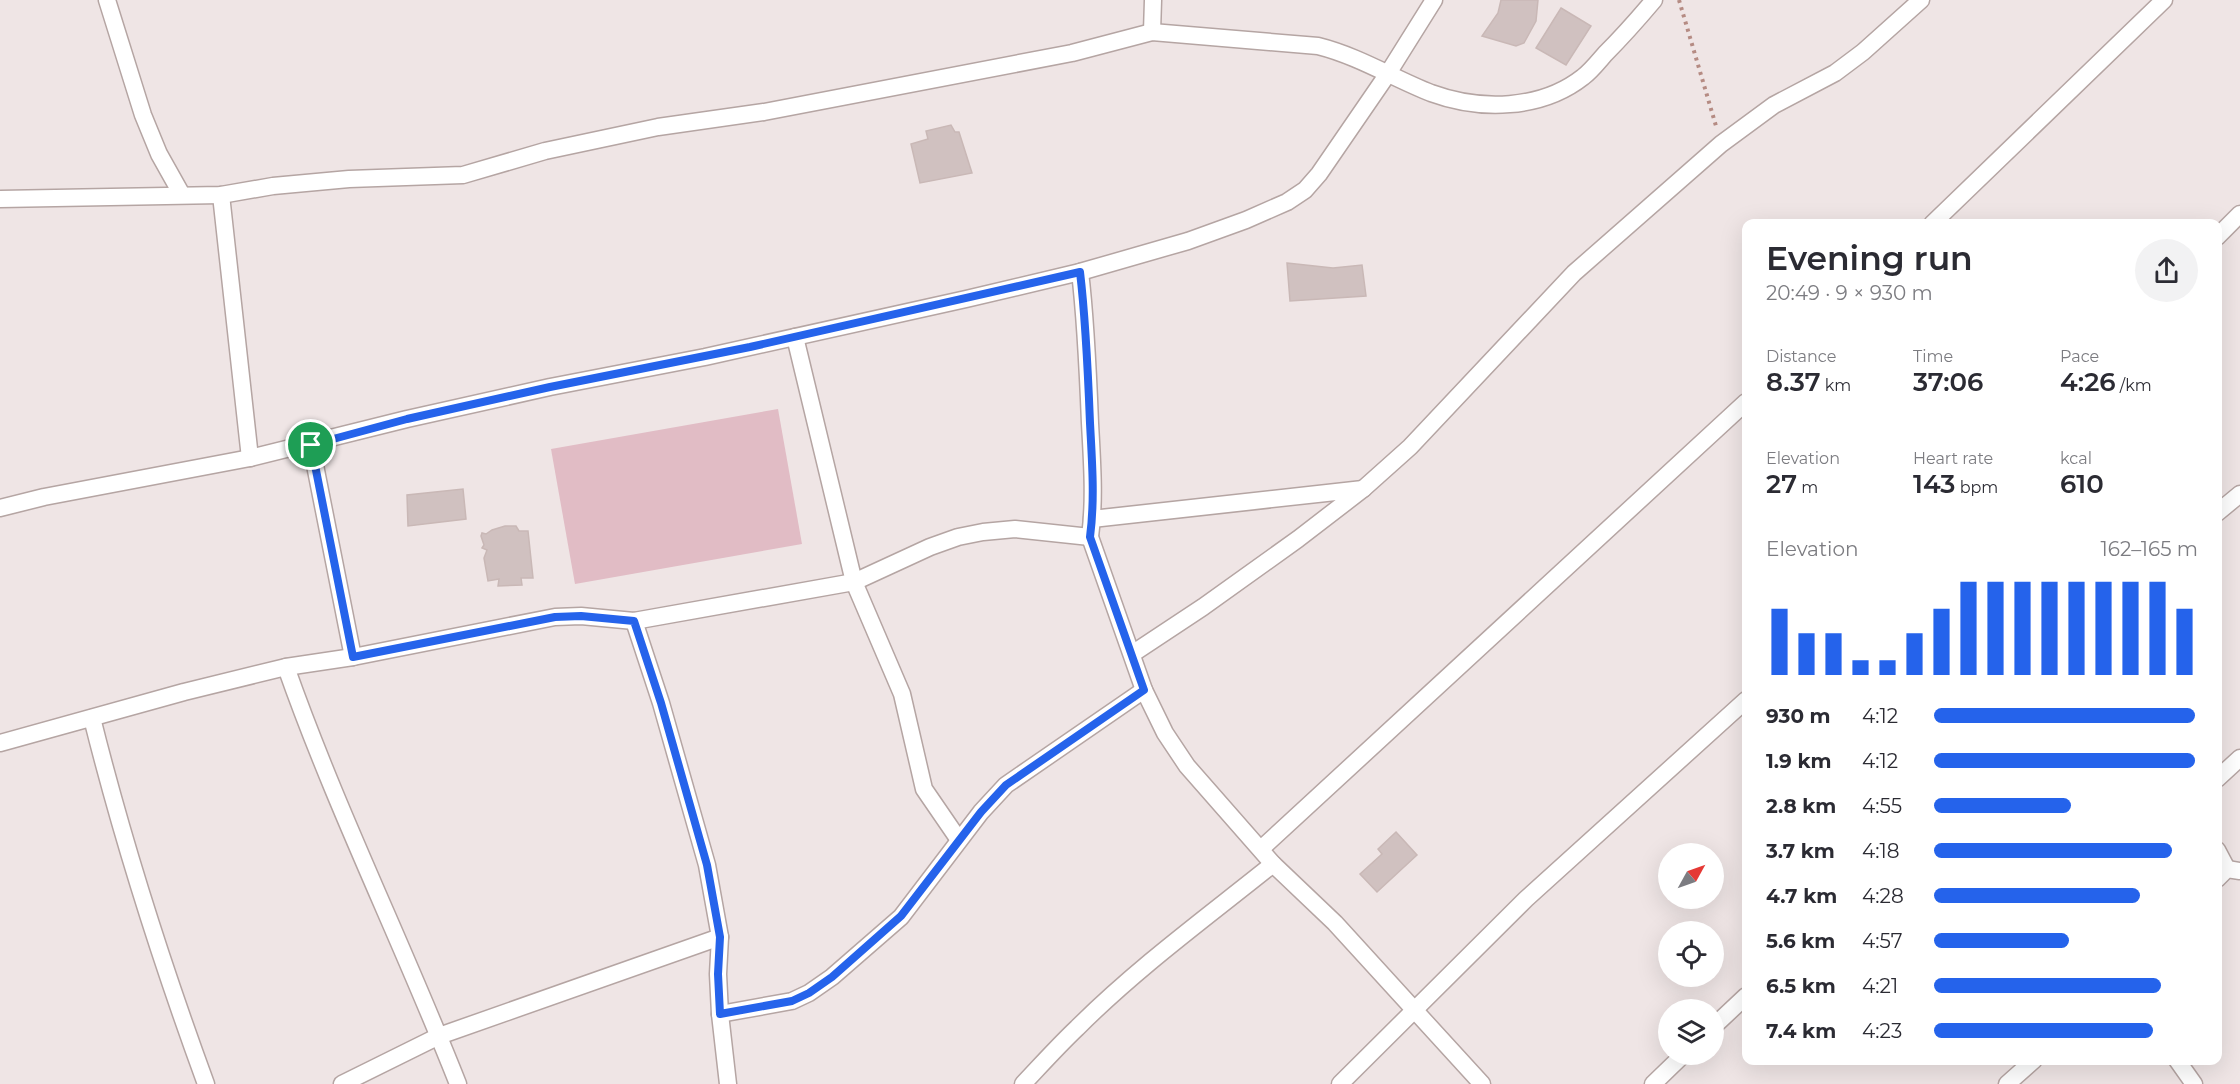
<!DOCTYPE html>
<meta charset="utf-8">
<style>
:root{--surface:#fff;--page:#f2f2f3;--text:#2b2b33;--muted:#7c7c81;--accent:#2563eb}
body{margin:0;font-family:Montserrat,sans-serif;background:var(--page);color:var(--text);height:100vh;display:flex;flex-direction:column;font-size:22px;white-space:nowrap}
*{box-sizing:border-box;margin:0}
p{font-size:20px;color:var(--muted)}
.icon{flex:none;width:33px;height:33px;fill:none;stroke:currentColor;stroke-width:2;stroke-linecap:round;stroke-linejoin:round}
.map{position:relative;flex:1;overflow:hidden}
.drawer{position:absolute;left:1742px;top:219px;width:480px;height:846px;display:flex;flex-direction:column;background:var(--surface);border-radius:12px;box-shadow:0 6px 24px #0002}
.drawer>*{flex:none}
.needle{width:39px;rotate:50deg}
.controls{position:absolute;left:1658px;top:843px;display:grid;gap:12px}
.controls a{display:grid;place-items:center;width:66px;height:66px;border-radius:50%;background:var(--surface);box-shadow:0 6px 24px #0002;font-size:30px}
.pin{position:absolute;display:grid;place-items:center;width:51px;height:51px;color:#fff;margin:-26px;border:3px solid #fff;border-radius:50%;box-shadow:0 2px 6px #0007}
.round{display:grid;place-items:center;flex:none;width:63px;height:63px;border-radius:32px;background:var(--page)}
.overview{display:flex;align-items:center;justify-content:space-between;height:102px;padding:0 24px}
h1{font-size:33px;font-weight:600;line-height:45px}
.metrics{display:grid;grid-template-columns:repeat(3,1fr);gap:9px;height:102px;padding:6px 24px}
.metrics div{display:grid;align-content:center}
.metrics b{font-size:26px;font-weight:600}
.metrics small{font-size:16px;font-weight:400}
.metrics p{font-size:16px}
.chart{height:168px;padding:12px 24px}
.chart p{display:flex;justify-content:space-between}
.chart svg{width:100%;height:108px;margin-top:6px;stroke:var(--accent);stroke-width:6}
ul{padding:0 24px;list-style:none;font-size:20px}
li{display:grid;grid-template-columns:96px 72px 1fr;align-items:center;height:45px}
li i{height:15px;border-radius:8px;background:var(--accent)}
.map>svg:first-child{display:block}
.green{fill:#e1bcc5}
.building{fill:#d0c1c0;stroke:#c9b8b6;stroke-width:1.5}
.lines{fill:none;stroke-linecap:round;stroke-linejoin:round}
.minor-casing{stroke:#b5a5a3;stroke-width:19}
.path{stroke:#b58b83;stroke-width:4;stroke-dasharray:3 4.5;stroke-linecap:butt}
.minor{stroke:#fff;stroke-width:16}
.route-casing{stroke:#fff;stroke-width:12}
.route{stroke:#2563eb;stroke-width:8}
</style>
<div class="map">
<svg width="2240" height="1084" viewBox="0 0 2240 1084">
<rect width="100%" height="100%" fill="#efe5e5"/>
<polygon class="green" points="778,409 802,544 575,584 551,449"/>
<g class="building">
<polygon points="1501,0 1538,0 1536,21 1524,43 1516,46 1482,36 1498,13"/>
<polygon points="1561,8 1591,26 1566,65 1536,48"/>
<polygon points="951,125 955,132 959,132 972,173 920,183 911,144 928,139 926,131"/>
<polygon points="1287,263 1333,268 1362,265 1366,296 1290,301"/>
<polygon points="463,489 466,519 408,526 407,495"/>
<polygon points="505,526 516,526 519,531 528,531 533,578 521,578 522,585 498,586 499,579 488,581 484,558 487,550 482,548 484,545 481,536 482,533 486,534 492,530"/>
<polygon points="1396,832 1417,855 1377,892 1360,874 1382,854 1378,849"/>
</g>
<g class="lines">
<g class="minor-casing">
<g id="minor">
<polyline points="107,0 143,115 159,154 182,195"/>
<polyline points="1152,32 1153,0"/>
<polyline points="221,195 250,458"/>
<path d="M 0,199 L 221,195 L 273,186 L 349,179 L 463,175 L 545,151 L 658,127 L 764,112 L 1072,53 L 1152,32 L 1318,46 C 1358,56 1393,78 1431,93 C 1480,111 1541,110 1583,77 C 1591,71 1598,62 1605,54 C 1622,37 1638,19 1654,0"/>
<polyline points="1932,224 2164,0"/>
<polyline points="2217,237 2240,214"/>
<path d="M 1080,272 C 1086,322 1088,372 1090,423 C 1092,461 1095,499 1090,537 L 1144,690 L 1165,733 L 1187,766 L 1273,864 L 1335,923 L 1482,1084"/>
<polyline points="795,337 854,582 902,694 924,789 959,840"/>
<polyline points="311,445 353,657"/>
<polyline points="0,508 44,497 250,458 407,419 550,387 705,357 966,299 1080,272 1188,241 1246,220 1287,202 1305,190 1319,174 1387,75 1434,0"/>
<polyline points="2217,513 2240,494"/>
<polyline points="1092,519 1363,489"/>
<polyline points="634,621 661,703 707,865 720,937 718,974 720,1014 728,1084"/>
<polyline points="1132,654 1203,607 1298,539 1363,489 1410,447 1574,273 1721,144 1774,105 1835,73 1863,52 1921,0"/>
<path d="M 286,667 C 336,809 403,944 458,1084"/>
<path d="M 92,718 C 123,842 162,964 206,1084"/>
<polyline points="0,743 184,692 286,667 353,657 555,617 581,616 634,621 854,582 930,547 958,537 983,532 1015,529 1090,537"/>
<polyline points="2217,779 2240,758"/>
<polyline points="1261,849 1746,402"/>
<polyline points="2217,850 2227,869"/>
<polyline points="2217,879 2227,869 2240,871"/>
<polyline points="720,1014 792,1001 809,993 832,977 901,917 981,812 1006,785 1144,690"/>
<polyline points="1713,1027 1746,996"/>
<polyline points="2177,1060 2194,1084"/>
<polyline points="342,1084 439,1036 720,937"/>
<path d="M 1023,1084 C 1041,1065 1058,1046 1077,1028 C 1137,968 1207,917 1273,864"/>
<polyline points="1340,1084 1526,899 1746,700"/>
<polyline points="1653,1084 1684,1054"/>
<polyline points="2007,1084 2034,1060"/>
</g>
</g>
<polyline class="path" points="1679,0 1716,126"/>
<use href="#minor" class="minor"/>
</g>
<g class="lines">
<g class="route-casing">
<path id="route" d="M 1080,272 C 1086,322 1088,372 1090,423 C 1092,461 1095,499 1090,537 L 1144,690 L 1006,785 L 981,812 L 901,916 L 832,977 L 809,993 L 792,1001 L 720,1014 L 718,974 L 720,937 L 707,865 L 661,703 L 634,621 L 581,616 L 555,617 L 353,657 L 311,445 L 407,419 L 550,387 L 750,347 Z"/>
</g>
<use href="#route" class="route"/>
</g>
</svg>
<div class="controls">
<a><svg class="needle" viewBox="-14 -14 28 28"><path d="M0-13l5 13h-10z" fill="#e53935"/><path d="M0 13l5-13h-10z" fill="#7c7c81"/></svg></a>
<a><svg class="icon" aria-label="locate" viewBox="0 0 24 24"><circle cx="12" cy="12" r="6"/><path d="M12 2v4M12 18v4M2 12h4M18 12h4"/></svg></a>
<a><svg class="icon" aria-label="layers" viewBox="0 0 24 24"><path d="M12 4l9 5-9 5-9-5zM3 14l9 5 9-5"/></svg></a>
</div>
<div class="pin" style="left:311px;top:445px;background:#1e9e55"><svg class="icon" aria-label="arrive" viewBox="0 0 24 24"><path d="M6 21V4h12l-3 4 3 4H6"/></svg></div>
<section class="drawer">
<div class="overview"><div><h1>Evening run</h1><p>20:49 · 9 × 930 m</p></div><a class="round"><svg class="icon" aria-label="share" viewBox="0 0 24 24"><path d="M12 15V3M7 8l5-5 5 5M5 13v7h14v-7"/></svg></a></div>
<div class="metrics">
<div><p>Distance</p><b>8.37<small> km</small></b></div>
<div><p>Time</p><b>37:06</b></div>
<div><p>Pace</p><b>4:26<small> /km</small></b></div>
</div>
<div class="metrics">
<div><p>Elevation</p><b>27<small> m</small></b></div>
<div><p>Heart rate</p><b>143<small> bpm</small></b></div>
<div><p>kcal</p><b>610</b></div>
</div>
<div class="chart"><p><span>Elevation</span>162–165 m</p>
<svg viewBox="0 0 160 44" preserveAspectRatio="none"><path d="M5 44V17M15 44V27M25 44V27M35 44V38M45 44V38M55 44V27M65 44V17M75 44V6M85 44V6M95 44V6M105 44V6M115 44V6M125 44V6M135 44V6M145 44V6M155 44V17"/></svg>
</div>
<ul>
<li><b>930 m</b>4:12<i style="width:99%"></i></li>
<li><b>1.9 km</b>4:12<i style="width:99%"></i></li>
<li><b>2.8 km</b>4:55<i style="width:52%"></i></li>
<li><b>3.7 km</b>4:18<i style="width:90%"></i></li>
<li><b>4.7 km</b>4:28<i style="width:78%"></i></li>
<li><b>5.6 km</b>4:57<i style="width:51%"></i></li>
<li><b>6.5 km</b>4:21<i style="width:86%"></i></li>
<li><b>7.4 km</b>4:23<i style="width:83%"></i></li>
</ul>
</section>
</div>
